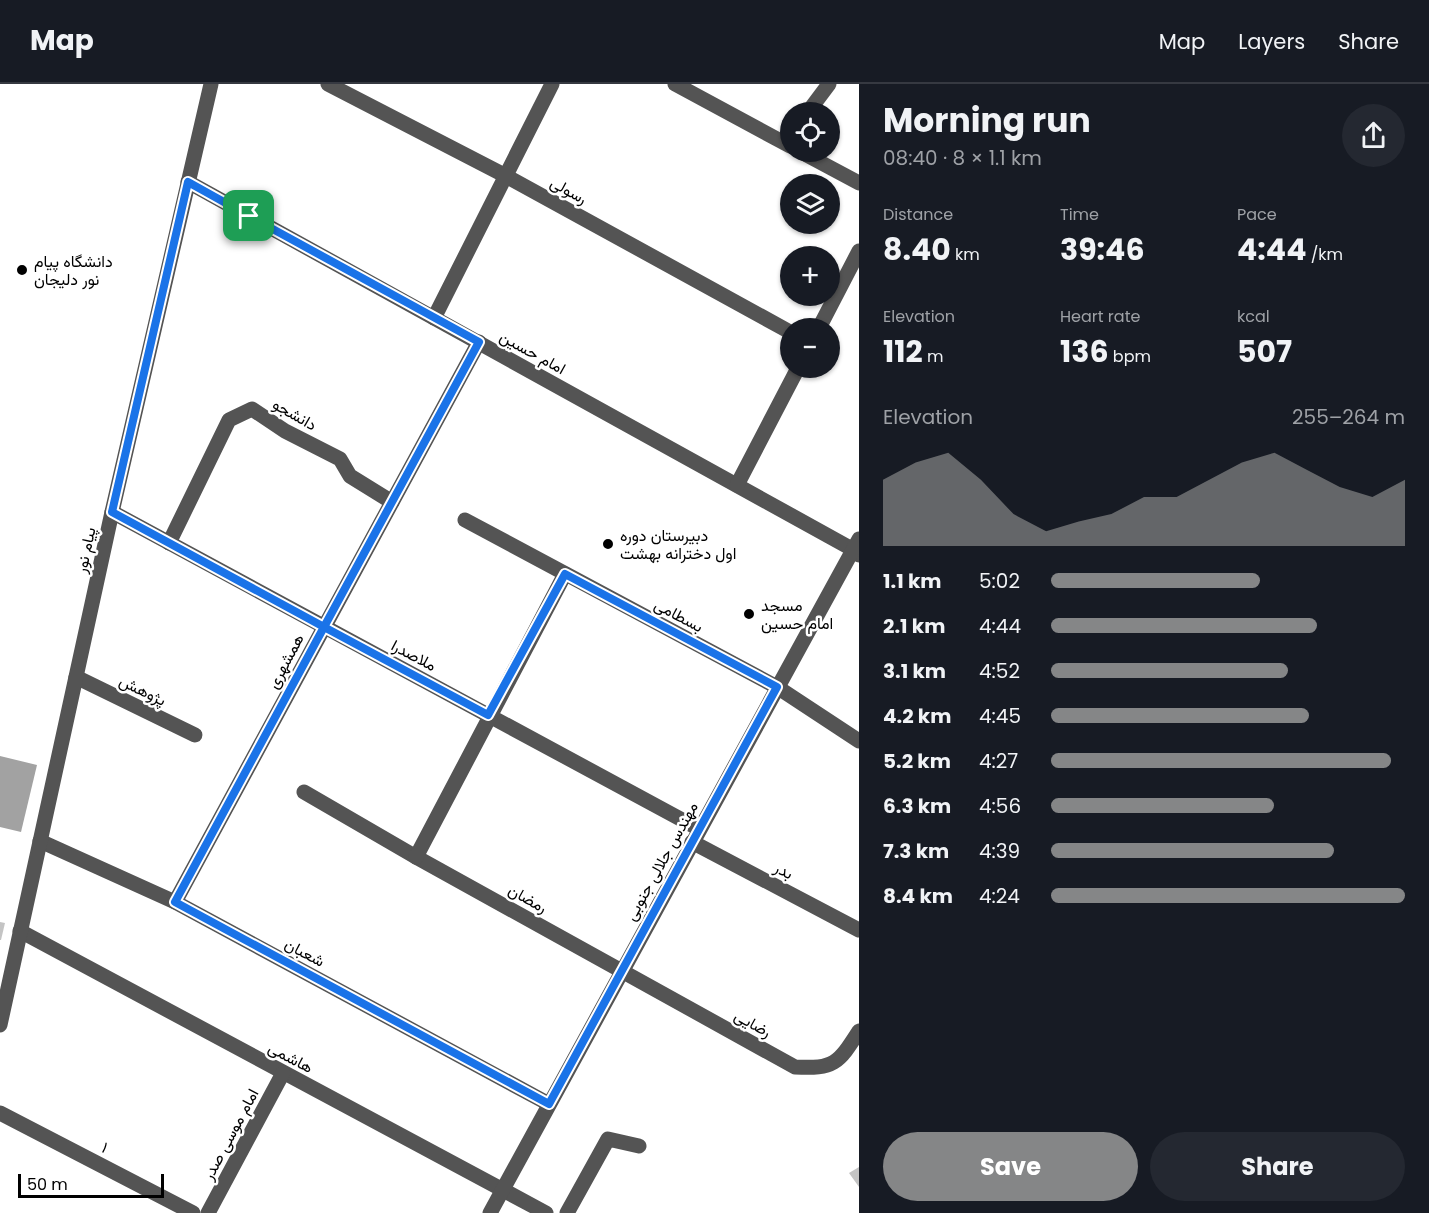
<!DOCTYPE html>
<meta charset="utf-8">
<style>
:root{--surface:#171b24;--page:#242831;--text:#f1f3f6;--muted:#9ea1a6;--line:#363941;--accent:#858687}
body{margin:0;font-family:Poppins,Vazirmatn,sans-serif;background:var(--page);color:var(--text);height:100vh;display:flex;flex-direction:column;font-size:22px;white-space:nowrap}
*{box-sizing:border-box;margin:0}
p{font-size:20px;color:var(--muted)}
.icon{flex:none;width:33px;height:33px;fill:none;stroke:currentColor;stroke-width:2;stroke-linecap:round;stroke-linejoin:round}
.map{position:relative;flex:1;overflow:hidden}
.sheet{display:flex;flex-direction:column;background:var(--surface);width:570px}
.sheet>*{flex:none}
.fabs{position:absolute;left:780px;top:18px;display:grid;gap:12px}
.fabs a{display:grid;place-items:center;width:60px;height:60px;border-radius:50%;background:var(--surface);box-shadow:0 2px 4px #0004;font-size:30px}
.scale{position:absolute;left:18px;bottom:15px;width:146px;box-sizing:border-box;padding-left:6px;border:3px solid #000;border-top:0;font-size:16px;line-height:21px;white-space:nowrap;color:#000;-webkit-text-stroke:4px #fff;paint-order:stroke}
.pin{position:absolute;display:grid;place-items:center;width:51px;height:51px;color:#fff;margin:-26px;border-radius:12px;box-shadow:0 3px 9px #0006}
.round{display:grid;place-items:center;flex:none;width:63px;height:63px;border-radius:32px;background:var(--page)}
.head{display:flex;align-items:center;justify-content:space-between;height:102px;padding:0 24px}
h1{font-size:33px;font-weight:700;line-height:45px}
.metrics{display:grid;grid-template-columns:repeat(3,1fr);gap:9px;height:102px;padding:6px 24px}
.metrics div{display:grid;align-content:center}
.metrics b{font-size:30px;font-weight:700}
.metrics small{font-size:16px;font-weight:400}
.metrics p{font-size:16px}
.chart{height:168px;padding:12px 24px}
.chart p{display:flex;justify-content:space-between}
.chart svg{width:100%;height:108px;margin-top:6px;fill:var(--accent);opacity:.7}
.cta{display:flex;gap:12px;margin-top:auto;padding:12px 24px}
.cta a{flex:1;height:69px;border-radius:36px;background:var(--accent);color:#fff;font-size:24px;font-weight:700;line-height:69px;text-align:center}
.cta a+a{background:var(--page);color:var(--text)}
ul{padding:0 24px;list-style:none;font-size:20px}
li{display:grid;grid-template-columns:96px 72px 1fr;align-items:center;height:45px}
li i{height:15px;border-radius:8px;background:var(--accent)}
header{display:flex;align-items:center;gap:36px;box-sizing:border-box;height:84px;padding:0 30px;background:var(--surface);border-bottom:2px solid var(--line)}
header strong{font-size:28px}
nav{display:flex;gap:33px;margin-inline-start:auto;font-size:21px}
main{display:flex;flex:1;min-height:0}
.map>svg:first-child{display:block}
.water{fill:#a2a2a2}
.building{fill:#c4c4c4}
.lines{fill:none;stroke-linecap:round;stroke-linejoin:round}
.minor{stroke:#545454;stroke-width:15}
.route-casing{stroke:#fff;stroke-width:12}
.route{stroke:#1a73e8;stroke-width:8}
.poi-dot{fill:#000;stroke:#fff;stroke-width:2}
.labels{text-anchor:middle;stroke-width:5;stroke-linejoin:round;paint-order:stroke}
.street-label{font-size:16px;fill:#000;stroke:#fff}
.poi-label{font-size:16px;fill:#000;stroke:#fff;text-anchor:start}
</style>
<header>
<strong>Map</strong>
<nav><a>Map</a><a>Layers</a><a>Share</a></nav>
</header>
<main>
<div class="map">
<svg width="859" height="1129" viewBox="0 0 859 1129">
<rect width="100%" height="100%" fill="#fff"/>
<polygon class="water" points="0,672 37,681 21,748 0,743"/>
<g class="building">
<polygon points="0,838 5,839 1,856 0,856"/>
<polygon points="859,1083 859,1103 849,1089"/>
</g>
<g class="lines">
<g class="minor">
<polyline points="328,0 506,92 790,248"/>
<polyline points="675,0 790,62"/>
<polyline points="808,28 829,0"/>
<polyline points="801,68 859,99"/>
<polyline points="188,98 852,465 859,471"/>
<polyline points="434,234 552,0"/>
<polyline points="819,244 859,167"/>
<polyline points="737,401 798,284"/>
<polyline points="112,428 699,745"/>
<polyline points="465,436 777,603 859,657"/>
<polyline points="169,459 229,336 252,325 285,347 340,375 350,392 392,418"/>
<polyline points="76,593 195,651"/>
<path d="M 304,708 L 416,773 L 795,983 C 834,985 838,980 859,947"/>
<polyline points="40,757 175,818 549,1020"/>
<polyline points="692,758 859,846"/>
<polyline points="416,773 565,490"/>
<polyline points="175,818 479,258"/>
<polyline points="20,847 546,1129"/>
<polyline points="0,941 112,428 211,0"/>
<polyline points="0,1029 193,1129"/>
<polyline points="208,1129 283,989"/>
<polyline points="490,1129 859,455"/>
<polyline points="567,1129 608,1055 639,1062"/>
</g>
</g>
<g class="lines">
<g class="route-casing">
<polyline id="route" points="249,132 188,98 112,428 324,543 175,818 549,1020 777,603 565,490 488,631 324,543 479,258 249,132"/>
</g>
<use href="#route" class="route"/>
</g>
<g class="poi-dot">
<circle cx="22" cy="186" r="6"/>
<circle cx="608" cy="460" r="6"/>
<circle cx="749" cy="530" r="6"/>
</g>
<g class="labels">
<g class="street-label">
<text transform="translate(569 106) rotate(29)" y="6">رسولی</text>
<text transform="translate(533 268) rotate(29)" y="6">امام حسین</text>
<text transform="translate(295 330) rotate(30)" y="6">دانشجو</text>
<text transform="translate(85 466) rotate(-78)" y="6">پیام نور</text>
<text transform="translate(679 531) rotate(28)" y="6">بسطامی</text>
<text transform="translate(414 571) rotate(28)" y="6">ملاصدرا</text>
<text transform="translate(285 577) rotate(-62)" y="6">همشهری</text>
<text transform="translate(143 606) rotate(26)" y="6">پژوهش</text>
<text transform="translate(661 777) rotate(-61)" y="6">مهندس جلالی جنوبی</text>
<text transform="translate(784 786) rotate(28)" y="6">بدر</text>
<text transform="translate(528 814) rotate(29)" y="6">رمضان</text>
<text transform="translate(305 868) rotate(28)" y="6">شعبان</text>
<text transform="translate(753 939) rotate(29)" y="6">رضایی</text>
<text transform="translate(291 973) rotate(28)" y="6">هاشمی</text>
<text transform="translate(230 1050) rotate(-62)" y="6">امام موسی صدر</text>
<text transform="translate(105 1063) rotate(27)" y="6">۱</text>
</g>
<g class="poi-label">
<text x="34" y="183">دانشگاه پیام<tspan x="34" dy="18">نور دلیجان</tspan></text>
<text x="620" y="457">دبیرستان دوره<tspan x="620" dy="18">اول دخترانه بهشت</tspan></text>
<text x="761" y="527">مسجد<tspan x="761" dy="18">امام حسین</tspan></text>
</g>
</g>
</svg>
<div class="fabs">
<a><svg class="icon" aria-label="locate" viewBox="0 0 24 24"><circle cx="12" cy="12" r="6"/><path d="M12 2v4M12 18v4M2 12h4M18 12h4"/></svg></a>
<a><svg class="icon" aria-label="layers" viewBox="0 0 24 24"><path d="M12 4l9 5-9 5-9-5zM3 14l9 5 9-5"/></svg></a>
<a>+</a>
<a>−</a>
</div>
<div class="scale">50 m</div>
<div class="pin" style="left:249px;top:132px;background:#1e9e55"><svg class="icon" aria-label="arrive" viewBox="0 0 24 24"><path d="M6 21V4h12l-3 4 3 4H6"/></svg></div>
</div>
<section class="sheet">
<div class="head"><div><h1>Morning run</h1><p>08:40 · 8 × 1.1 km</p></div><a class="round"><svg class="icon" aria-label="share" viewBox="0 0 24 24"><path d="M12 15V3M7 8l5-5 5 5M5 13v7h14v-7"/></svg></a></div>
<div class="metrics">
<div><p>Distance</p><b>8.40<small> km</small></b></div>
<div><p>Time</p><b>39:46</b></div>
<div><p>Pace</p><b>4:44<small> /km</small></b></div>
</div>
<div class="metrics">
<div><p>Elevation</p><b>112<small> m</small></b></div>
<div><p>Heart rate</p><b>136<small> bpm</small></b></div>
<div><p>kcal</p><b>507</b></div>
</div>
<div class="chart"><p><span>Elevation</span>255–264 m</p>
<svg viewBox="0 0 160 44" preserveAspectRatio="none"><path d="M0 44V17L10 10L20 6L30 17L40 31L50 38L60 34L70 31L80 24L90 24L100 17L110 10L120 6L130 13L140 20L150 24L160 17V44z"/></svg>
</div>
<ul>
<li><b>1.1 km</b>5:02<i style="width:59%"></i></li>
<li><b>2.1 km</b>4:44<i style="width:75%"></i></li>
<li><b>3.1 km</b>4:52<i style="width:67%"></i></li>
<li><b>4.2 km</b>4:45<i style="width:73%"></i></li>
<li><b>5.2 km</b>4:27<i style="width:96%"></i></li>
<li><b>6.3 km</b>4:56<i style="width:63%"></i></li>
<li><b>7.3 km</b>4:39<i style="width:80%"></i></li>
<li><b>8.4 km</b>4:24<i style="width:100%"></i></li>
</ul>
<div class="cta"><a>Save</a><a>Share</a></div>
</section>
</main>
